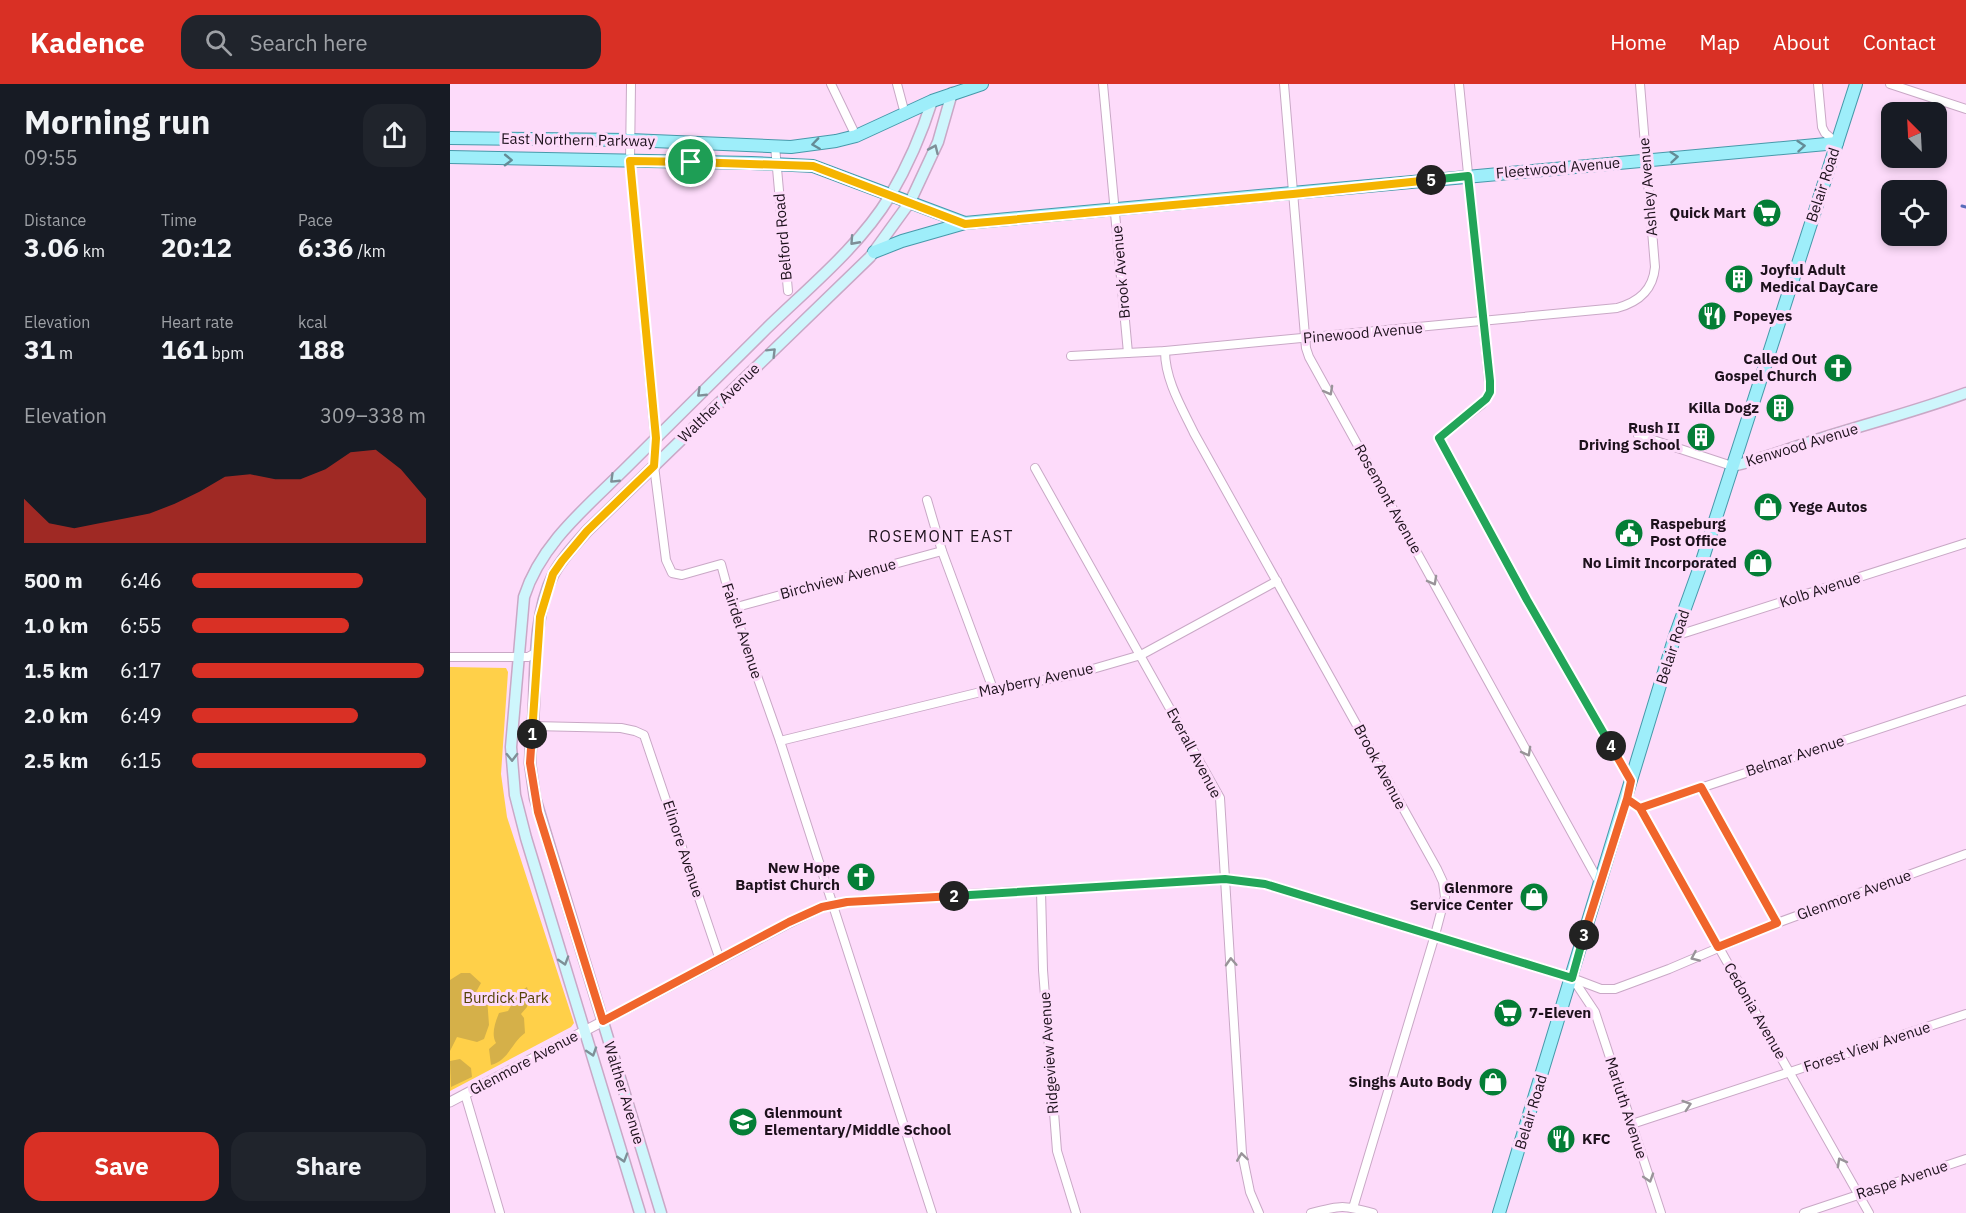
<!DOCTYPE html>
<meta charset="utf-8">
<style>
:root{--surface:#171b24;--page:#20242c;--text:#f1f3f6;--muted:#9ea1a6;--accent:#d93025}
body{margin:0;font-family:"IBM Plex Sans",sans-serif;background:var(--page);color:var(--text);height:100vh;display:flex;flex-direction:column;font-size:22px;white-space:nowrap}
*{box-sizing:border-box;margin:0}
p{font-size:20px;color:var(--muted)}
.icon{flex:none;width:33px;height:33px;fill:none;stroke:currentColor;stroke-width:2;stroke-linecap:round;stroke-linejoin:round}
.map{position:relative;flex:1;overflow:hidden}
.drawer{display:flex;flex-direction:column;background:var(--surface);width:450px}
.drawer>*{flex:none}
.needle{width:39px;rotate:336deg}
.fabs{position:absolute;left:1431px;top:18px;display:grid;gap:12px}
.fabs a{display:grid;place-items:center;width:66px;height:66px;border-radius:12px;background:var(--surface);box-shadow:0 3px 9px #0003;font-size:30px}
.pin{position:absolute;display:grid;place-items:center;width:51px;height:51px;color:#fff;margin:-26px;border:3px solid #fff;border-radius:50%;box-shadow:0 2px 6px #0007}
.km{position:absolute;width:30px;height:30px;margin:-15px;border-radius:50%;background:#222;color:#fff;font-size:16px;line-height:30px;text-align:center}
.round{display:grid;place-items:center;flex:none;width:63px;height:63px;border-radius:18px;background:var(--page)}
.summary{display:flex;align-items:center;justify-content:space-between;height:102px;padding:0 24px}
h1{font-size:33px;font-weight:800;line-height:45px}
.metrics{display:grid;grid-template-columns:repeat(3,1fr);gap:9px;height:102px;padding:6px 24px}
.metrics div{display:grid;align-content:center}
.metrics b{font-size:26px;font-weight:800}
.metrics small{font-size:16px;font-weight:400}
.metrics p{font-size:16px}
.chart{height:168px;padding:12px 24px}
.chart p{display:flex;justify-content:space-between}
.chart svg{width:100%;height:108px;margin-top:6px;fill:var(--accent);opacity:.7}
.cta{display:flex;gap:12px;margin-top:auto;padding:12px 24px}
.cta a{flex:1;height:69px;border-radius:18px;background:var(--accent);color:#fff;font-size:24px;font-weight:800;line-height:69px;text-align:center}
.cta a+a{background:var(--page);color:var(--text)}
ul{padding:0 24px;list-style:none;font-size:20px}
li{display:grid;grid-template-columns:96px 72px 1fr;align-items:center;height:45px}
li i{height:15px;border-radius:8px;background:var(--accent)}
header{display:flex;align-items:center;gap:36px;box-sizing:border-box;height:84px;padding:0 30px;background:var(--accent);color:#fff}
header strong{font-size:28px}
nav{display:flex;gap:33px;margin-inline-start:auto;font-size:21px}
.search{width:420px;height:54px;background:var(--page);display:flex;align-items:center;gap:15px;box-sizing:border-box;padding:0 21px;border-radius:18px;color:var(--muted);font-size:22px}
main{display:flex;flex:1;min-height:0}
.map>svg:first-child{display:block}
.green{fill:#ffd049}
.forest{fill:#d5b049}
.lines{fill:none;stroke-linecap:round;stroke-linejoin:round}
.stream{stroke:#596cba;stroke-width:3}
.minor-casing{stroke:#c9a8c6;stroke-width:10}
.tertiary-casing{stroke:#c9a8c6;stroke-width:11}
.secondary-casing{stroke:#c9a8c6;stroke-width:13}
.primary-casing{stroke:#4799aa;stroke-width:14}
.minor{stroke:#fff;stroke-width:8}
.tertiary{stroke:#fff;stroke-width:9}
.secondary{stroke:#cef6fc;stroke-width:10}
.primary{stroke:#9eeefa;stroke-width:12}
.oneway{stroke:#648b96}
.oneway2{stroke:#7e8f97}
.oneway3{stroke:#999499}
.split-1-casing{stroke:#fff;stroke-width:12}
.split-2-casing{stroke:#fff;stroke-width:12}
.split-3-casing{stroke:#fff;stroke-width:12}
.split-4-casing{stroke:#fff;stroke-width:12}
.split-5-casing{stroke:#fff;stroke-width:12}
.split-6-casing{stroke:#fff;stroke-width:12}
.split-1{stroke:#f5b400;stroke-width:8}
.split-2{stroke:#f0652b;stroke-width:8}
.split-3{stroke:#22a559;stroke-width:8}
.split-4{stroke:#f0652b;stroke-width:8}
.split-5{stroke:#22a559;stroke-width:8}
.split-6{stroke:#f5b400;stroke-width:8}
.labels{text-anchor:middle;stroke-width:6;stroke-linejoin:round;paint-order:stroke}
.street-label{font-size:15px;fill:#1d111c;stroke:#fddbfa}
.poi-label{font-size:15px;font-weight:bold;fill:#1d111c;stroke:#fddbfa;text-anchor:end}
.park-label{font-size:15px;fill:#554307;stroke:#fddbfa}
.neighbourhood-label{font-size:16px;letter-spacing:1.5px;fill:#1d111c;stroke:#fddbfa}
</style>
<header>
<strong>Kadence</strong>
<div class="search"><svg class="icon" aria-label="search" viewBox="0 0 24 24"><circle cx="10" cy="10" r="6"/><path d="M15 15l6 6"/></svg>Search here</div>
<nav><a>Home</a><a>Map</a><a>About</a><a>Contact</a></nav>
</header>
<main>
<section class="drawer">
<div class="summary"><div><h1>Morning run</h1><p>09:55</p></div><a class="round"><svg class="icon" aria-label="share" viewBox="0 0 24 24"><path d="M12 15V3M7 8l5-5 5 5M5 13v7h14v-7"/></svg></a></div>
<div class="metrics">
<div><p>Distance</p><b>3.06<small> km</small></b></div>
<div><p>Time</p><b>20:12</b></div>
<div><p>Pace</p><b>6:36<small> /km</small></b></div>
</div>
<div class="metrics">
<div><p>Elevation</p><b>31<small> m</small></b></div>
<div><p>Heart rate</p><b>161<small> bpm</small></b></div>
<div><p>kcal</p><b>188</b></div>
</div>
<div class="chart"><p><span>Elevation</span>309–338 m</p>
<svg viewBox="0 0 160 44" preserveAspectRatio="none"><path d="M0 44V26L10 36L20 38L30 36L40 34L50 32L60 28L70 23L80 17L90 16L100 18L110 18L120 14L130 7L140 6L150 14L160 26V44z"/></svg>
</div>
<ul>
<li><b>500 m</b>6:46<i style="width:73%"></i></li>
<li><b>1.0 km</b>6:55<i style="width:67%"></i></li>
<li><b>1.5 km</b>6:17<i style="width:99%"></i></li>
<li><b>2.0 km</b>6:49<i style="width:71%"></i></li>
<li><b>2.5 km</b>6:15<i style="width:100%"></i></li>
</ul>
<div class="cta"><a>Save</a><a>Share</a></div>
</section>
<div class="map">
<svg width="1516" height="1129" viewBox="0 0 1516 1129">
<rect width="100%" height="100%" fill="#fddbfa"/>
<polygon class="green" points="0,583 56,584 58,588 51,690 57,733 124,939 121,943 0,1007"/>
<g class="forest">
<polygon points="11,889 20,889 31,899 26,908 37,913 39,941 34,955 27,958 7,953 0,967 0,896"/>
<path d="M 77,903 L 79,911 L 77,923 L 71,930 L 74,934 L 75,949 C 61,959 59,976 41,981 L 39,965 L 46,959 C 41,950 45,939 49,929 L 58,927 L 68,909 Z"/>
<polygon points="10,975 21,984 22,993 1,1003 0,977"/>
</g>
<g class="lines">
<polyline class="stream" points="1512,122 1516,123"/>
<g class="minor-casing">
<g id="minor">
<polyline points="181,0 180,77 205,354 204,382 216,476 222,489 232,491 271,480 283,524 330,657 482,1129"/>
<polyline points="381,0 406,52"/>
<polyline points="447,0 455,30"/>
<polyline points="653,0 678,269"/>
<polyline points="834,0 856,264 859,273 1149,798"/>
<polyline points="1009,0 1040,308 1032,320 989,354 1077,516 1181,696"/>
<polyline points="1368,0 1372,43 1375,49 1387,59"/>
<polyline points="1440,0 1516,25"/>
<polyline points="325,62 338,207"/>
<path d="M 715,267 C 715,296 732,324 744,349 L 987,785 L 993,798 L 995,813 L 985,851 L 903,1124"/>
<path d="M 621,272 L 715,267 L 1167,224 C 1189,218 1203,206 1205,183 L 1190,0"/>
<polyline points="1188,351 1282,382"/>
<polyline points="585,384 770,714 792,1069 800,1108 809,1129"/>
<polyline points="477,416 492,467 543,605"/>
<polyline points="283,524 492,467"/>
<polyline points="1225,552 1516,459"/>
<polyline points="0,573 78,573 87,568"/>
<polyline points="83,642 171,644 185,647 194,651 270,876"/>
<polyline points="330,657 543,605 622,591 691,571 827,497"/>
<polyline points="1251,703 1327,839"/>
<polyline points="1177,715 1190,724 1419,1129"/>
<polyline points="1190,724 1516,616"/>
<polyline points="591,807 593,886 607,1067 626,1129"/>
<polyline points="1122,894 1151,905 1165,905 1219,885 1327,839 1516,770"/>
<polyline points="1123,895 1145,928 1211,1129"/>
<polyline points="15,1010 50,1129"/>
<polyline points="1182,1040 1516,930"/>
<path d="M 861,1129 C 892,1121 893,1121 923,1129"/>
<polyline points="1354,1129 1516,1075"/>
</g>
</g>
<g class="tertiary-casing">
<polyline id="tertiary" points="0,1018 339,839 372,823 397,818 775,795 815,800 1122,894"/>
</g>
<g class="secondary-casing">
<g id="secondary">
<path d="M 1282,382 C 1311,376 1338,365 1366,356 C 1416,340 1467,327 1516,309"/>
<path d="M 190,1129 L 76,754 L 65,711 L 61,663 L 74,513 C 91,459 138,422 177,383 C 223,337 270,291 316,245 C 358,204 409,163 440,112 C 457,83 472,49 482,17"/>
<path d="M 211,1129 L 85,714 L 80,679 L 81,661 C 88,608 79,540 103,491 C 111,475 125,461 137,447 L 420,173 L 460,118 L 488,58 L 502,9"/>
</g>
</g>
<g class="primary-casing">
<g id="primary">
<polyline points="0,54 180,56 341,63 386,57 406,52 482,17 532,0"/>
<polyline points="0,73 301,79 363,82 515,139 1387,59"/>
<polyline points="424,168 452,157 515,139"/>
<polyline points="1049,1129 1225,552 1252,477 1406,0"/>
</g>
</g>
<use href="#minor" class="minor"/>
<use href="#tertiary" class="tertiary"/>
<use href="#secondary" class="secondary"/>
<use href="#primary" class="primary"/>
</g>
<defs><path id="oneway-chevron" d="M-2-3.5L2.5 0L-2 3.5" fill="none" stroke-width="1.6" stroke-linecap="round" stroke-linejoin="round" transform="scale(1.5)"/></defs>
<g class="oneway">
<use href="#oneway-chevron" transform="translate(366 60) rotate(172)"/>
<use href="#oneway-chevron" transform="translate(1351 62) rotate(-5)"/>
<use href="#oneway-chevron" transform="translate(1224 73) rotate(-5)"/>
<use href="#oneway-chevron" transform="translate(58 76) rotate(1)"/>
</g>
<g class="oneway2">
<use href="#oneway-chevron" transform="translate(484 65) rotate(-66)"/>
<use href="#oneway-chevron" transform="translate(404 157) rotate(132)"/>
<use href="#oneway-chevron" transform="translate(322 268) rotate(-45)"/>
<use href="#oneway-chevron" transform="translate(251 309) rotate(136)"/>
<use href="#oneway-chevron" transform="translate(164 395) rotate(136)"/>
<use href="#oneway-chevron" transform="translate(62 673) rotate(89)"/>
<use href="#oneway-chevron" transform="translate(114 877) rotate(73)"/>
<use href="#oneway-chevron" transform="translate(142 968) rotate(72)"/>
<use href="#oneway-chevron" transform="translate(173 1074) rotate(73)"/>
</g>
<g class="oneway3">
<use href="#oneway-chevron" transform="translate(879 307) rotate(61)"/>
<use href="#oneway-chevron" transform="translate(983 497) rotate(61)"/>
<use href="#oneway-chevron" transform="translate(1077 668) rotate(61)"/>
<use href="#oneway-chevron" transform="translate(1245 873) rotate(156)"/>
<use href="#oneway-chevron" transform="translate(781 878) rotate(-93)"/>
<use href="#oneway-chevron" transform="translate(1237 1021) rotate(-18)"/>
<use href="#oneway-chevron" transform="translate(792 1073) rotate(-98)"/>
<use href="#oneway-chevron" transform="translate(1391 1078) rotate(-119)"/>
<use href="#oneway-chevron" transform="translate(1199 1094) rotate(72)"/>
</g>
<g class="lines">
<g class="split-1-casing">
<polyline id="split-1" points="82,650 90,533 103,490 112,477 137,447 204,382 206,354 180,77 241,78"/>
</g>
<g class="split-2-casing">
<polyline id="split-2" points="82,650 80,679 88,728 153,937 339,838 372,823 397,818 504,812"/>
</g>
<g class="split-3-casing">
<polyline id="split-3" points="504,812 775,795 815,800 1122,894 1134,851"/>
</g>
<g class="split-4-casing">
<polyline id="split-4" points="1134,851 1177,715 1190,724 1251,703 1327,839 1268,863 1190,724 1177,715 1181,697 1161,662"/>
</g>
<g class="split-5-casing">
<polyline id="split-5" points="981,96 1018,92 1040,297 1040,308 1036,315 989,354 1077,516 1161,662"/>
</g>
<g class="split-6-casing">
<polyline id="split-6" points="241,78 363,82 515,140 843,110 981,96"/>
</g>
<use href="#split-1" class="split-1"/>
<use href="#split-2" class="split-2"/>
<use href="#split-3" class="split-3"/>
<use href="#split-4" class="split-4"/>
<use href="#split-5" class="split-5"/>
<use href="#split-6" class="split-6"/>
</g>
<defs>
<g id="supermarket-disc" transform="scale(1.5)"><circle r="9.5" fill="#047e36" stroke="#fddbfa"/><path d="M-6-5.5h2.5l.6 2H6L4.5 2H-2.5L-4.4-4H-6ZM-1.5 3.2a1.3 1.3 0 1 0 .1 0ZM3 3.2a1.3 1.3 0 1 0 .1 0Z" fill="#fff"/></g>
<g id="building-disc" transform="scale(1.5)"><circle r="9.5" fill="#047e36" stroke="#fddbfa"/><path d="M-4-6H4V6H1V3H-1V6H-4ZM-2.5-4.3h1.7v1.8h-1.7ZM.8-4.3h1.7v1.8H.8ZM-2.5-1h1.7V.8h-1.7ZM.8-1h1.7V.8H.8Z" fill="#fff"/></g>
<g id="restaurant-disc" transform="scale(1.5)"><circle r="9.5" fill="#047e36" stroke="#fddbfa"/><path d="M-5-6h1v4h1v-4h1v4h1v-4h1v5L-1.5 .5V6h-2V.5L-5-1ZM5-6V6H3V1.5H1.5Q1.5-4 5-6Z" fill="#fff"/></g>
<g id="church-disc" transform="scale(1.5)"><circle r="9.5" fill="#047e36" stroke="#fddbfa"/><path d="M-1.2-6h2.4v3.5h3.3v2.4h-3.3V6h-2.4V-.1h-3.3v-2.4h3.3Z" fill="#fff"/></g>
<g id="shop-disc" transform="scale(1.5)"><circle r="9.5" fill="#047e36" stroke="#fddbfa"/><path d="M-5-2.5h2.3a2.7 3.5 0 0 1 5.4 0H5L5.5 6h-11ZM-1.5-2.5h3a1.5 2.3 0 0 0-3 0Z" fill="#fff"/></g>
<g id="civic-disc" transform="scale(1.5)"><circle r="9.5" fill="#047e36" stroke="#fddbfa"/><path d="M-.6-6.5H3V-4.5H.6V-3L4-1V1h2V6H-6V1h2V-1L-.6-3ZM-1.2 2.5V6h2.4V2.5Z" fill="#fff"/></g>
<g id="school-disc" transform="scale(1.5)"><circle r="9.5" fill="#047e36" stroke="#fddbfa"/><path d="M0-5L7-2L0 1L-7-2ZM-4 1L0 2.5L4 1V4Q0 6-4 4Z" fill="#fff"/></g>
</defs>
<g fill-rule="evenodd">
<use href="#supermarket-disc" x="1317" y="129"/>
<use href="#building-disc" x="1289" y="195"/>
<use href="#restaurant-disc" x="1262" y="232"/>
<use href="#church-disc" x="1388" y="284"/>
<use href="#building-disc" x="1330" y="324"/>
<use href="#building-disc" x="1251" y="353"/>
<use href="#shop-disc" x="1318" y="423"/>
<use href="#civic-disc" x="1179" y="449"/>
<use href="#shop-disc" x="1308" y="479"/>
<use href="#church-disc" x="411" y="793"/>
<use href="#shop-disc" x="1084" y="813"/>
<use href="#supermarket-disc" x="1058" y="929"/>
<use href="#shop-disc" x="1043" y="998"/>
<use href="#school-disc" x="293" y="1038"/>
<use href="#restaurant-disc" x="1111" y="1055"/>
</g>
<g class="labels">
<g class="street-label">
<text transform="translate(128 56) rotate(1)" y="5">East Northern Parkway</text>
<text transform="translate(1108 84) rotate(-5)" y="5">Fleetwood Avenue</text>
<text transform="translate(1373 101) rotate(-72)" y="5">Belair Road</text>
<text transform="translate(1198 103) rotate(-95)" y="5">Ashley Avenue</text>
<text transform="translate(333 153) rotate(-95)" y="5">Belford Road</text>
<text transform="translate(671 188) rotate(-95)" y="5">Brook Avenue</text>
<text transform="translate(913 249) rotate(-5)" y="5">Pinewood Avenue</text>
<text transform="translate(269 319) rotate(-44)" y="5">Walther Avenue</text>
<text transform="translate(1352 361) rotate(-17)" y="5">Kenwood Avenue</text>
<text transform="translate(938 415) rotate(61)" y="5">Rosemont Avenue</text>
<text transform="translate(388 495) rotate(-15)" y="5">Birchview Avenue</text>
<text transform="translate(1370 506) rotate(-18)" y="5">Kolb Avenue</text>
<text transform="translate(292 547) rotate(72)" y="5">Fairdel Avenue</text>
<text transform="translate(1223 563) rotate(-72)" y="5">Belair Road</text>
<text transform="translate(586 596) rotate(-12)" y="5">Mayberry Avenue</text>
<text transform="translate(744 669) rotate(62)" y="5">Everall Avenue</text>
<text transform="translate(1345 672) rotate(-18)" y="5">Belmar Avenue</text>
<text transform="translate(930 683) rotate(62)" y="5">Brook Avenue</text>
<text transform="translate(233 765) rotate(72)" y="5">Elinore Avenue</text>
<text transform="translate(1404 811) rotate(-20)" y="5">Glenmore Avenue</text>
<text transform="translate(1305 927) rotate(60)" y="5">Cedonia Avenue</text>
<text transform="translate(1417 963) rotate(-18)" y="5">Forest View Avenue</text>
<text transform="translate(599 969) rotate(-94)" y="5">Ridgeview Avenue</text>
<text transform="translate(74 979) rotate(-28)" y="5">Glenmore Avenue</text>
<text transform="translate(174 1009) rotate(73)" y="5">Walther Avenue</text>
<text transform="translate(1176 1024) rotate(72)" y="5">Marluth Avenue</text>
<text transform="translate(1081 1028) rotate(-73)" y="5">Belair Road</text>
<text transform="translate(1452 1096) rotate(-18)" y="5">Raspe Avenue</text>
</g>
<g class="poi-label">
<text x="1296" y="134">Quick Mart</text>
<text x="1310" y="191" text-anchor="start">Joyful Adult<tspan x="1310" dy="17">Medical DayCare</tspan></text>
<text x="1283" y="237" text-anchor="start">Popeyes</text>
<text x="1367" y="280">Called Out<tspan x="1367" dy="17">Gospel Church</tspan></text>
<text x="1309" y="329">Killa Dogz</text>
<text x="1230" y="349">Rush II<tspan x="1230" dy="17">Driving School</tspan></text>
<text x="1339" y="428" text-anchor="start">Yege Autos</text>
<text x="1200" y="445" text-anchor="start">Raspeburg<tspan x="1200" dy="17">Post Office</tspan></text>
<text x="1287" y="484">No Limit Incorporated</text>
<text x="390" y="789">New Hope<tspan x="390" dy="17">Baptist Church</tspan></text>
<text x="1063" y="809">Glenmore<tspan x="1063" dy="17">Service Center</tspan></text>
<text x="1079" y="934" text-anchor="start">7-Eleven</text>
<text x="1022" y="1003">Singhs Auto Body</text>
<text x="314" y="1034" text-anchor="start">Glenmount<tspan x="314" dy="17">Elementary/Middle School</tspan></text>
<text x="1132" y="1060" text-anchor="start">KFC</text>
</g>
<g class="park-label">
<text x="56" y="919">Burdick Park</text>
</g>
<g class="neighbourhood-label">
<text x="491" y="458">ROSEMONT EAST</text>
</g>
</g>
</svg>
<div class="fabs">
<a><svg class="needle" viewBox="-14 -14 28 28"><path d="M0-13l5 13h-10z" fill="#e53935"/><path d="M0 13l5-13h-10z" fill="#9ea1a6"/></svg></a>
<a><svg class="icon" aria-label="locate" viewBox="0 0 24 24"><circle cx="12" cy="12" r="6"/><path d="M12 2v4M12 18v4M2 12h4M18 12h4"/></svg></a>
</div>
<div class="pin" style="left:241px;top:78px;background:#1e9e55"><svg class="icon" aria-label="arrive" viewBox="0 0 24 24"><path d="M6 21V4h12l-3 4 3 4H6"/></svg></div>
<b class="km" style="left:82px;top:650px">1</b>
<b class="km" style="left:504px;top:812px">2</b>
<b class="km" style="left:1134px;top:851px">3</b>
<b class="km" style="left:1161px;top:662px">4</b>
<b class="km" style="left:981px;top:96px">5</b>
</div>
</main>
